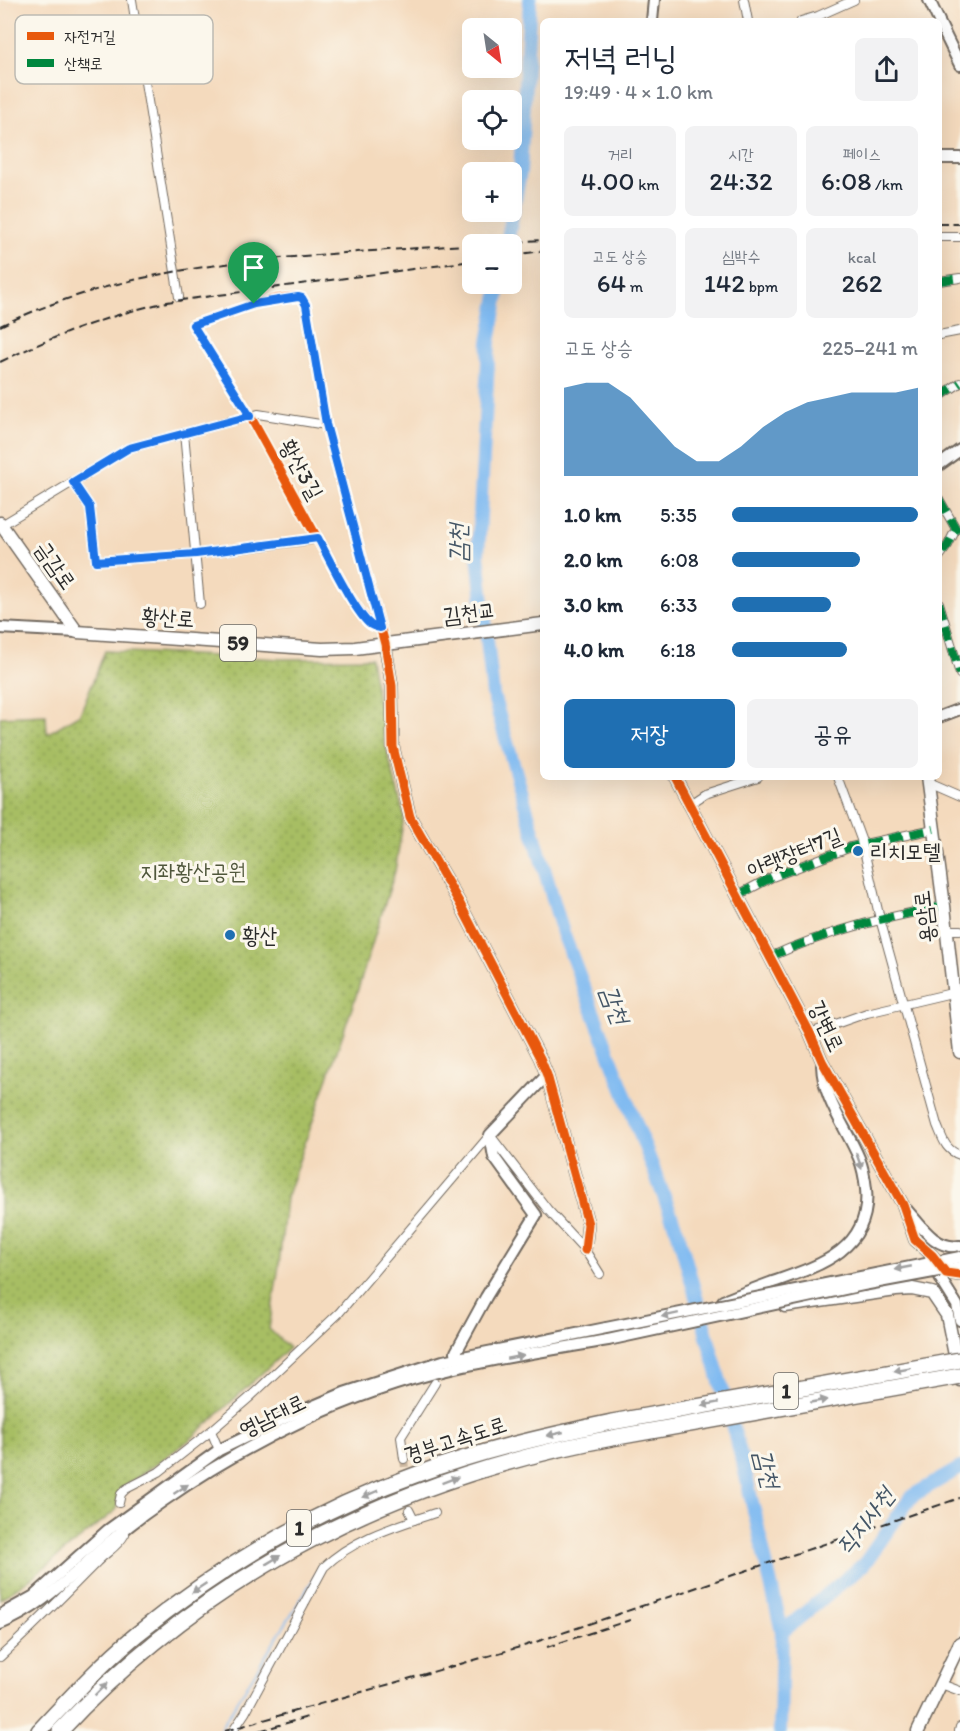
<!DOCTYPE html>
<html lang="ko">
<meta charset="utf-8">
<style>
:root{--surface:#fff;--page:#f2f2f3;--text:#1f2937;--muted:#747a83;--accent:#1f6fb2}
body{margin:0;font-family:Itim,"Poor Story",sans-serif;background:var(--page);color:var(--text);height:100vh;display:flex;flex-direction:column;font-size:22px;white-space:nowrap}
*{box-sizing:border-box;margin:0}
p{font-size:20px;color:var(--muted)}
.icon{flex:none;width:33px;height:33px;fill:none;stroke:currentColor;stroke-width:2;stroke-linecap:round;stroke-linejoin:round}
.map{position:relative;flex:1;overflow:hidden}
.drawer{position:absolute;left:540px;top:18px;width:402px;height:762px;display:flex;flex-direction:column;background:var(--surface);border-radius:9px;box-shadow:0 6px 24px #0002}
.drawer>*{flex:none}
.needle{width:39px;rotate:150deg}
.tools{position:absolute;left:462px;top:18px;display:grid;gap:12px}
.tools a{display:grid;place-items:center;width:60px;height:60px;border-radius:9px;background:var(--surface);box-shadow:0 6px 24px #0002;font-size:30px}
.pin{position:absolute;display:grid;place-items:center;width:51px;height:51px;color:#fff;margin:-62px -26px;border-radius:50% 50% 50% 0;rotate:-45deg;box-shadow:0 0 6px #0007}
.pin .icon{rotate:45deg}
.round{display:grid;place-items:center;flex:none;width:63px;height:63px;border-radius:9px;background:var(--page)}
.summary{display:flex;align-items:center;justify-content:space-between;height:102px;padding:0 24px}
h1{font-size:33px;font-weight:600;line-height:45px}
.metrics{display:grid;grid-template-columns:repeat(3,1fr);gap:9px;height:102px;padding:6px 24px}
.metrics div{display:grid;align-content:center;border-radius:9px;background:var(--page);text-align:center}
.metrics b{font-size:26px;font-weight:600}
.metrics small{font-size:16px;font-weight:400}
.metrics p{font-size:16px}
.chart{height:168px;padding:12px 24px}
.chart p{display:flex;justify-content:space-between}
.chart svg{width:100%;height:108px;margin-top:6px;fill:var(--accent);opacity:.7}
.cta{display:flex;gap:12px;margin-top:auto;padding:12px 24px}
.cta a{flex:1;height:69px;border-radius:9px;background:var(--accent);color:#fff;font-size:24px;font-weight:600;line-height:69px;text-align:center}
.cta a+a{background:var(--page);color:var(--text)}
ul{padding:0 24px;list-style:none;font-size:20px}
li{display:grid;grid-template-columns:96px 72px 1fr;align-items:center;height:45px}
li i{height:15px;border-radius:8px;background:var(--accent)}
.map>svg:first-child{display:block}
.green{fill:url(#green-dots);stroke:#697447;stroke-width:1.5}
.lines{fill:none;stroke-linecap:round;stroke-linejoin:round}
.stream{stroke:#7fbaf1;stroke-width:2}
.river{stroke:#7fbaf1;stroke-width:14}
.street-tunnel{stroke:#ccb7a0;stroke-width:8;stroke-dasharray:8 4;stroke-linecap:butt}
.street-casing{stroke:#71685e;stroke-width:10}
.secondary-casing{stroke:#71685e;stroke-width:14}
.primary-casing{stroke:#71685e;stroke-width:15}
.highway-casing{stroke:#71685e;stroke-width:18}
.street{stroke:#fff;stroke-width:8}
.secondary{stroke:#fff;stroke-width:10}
.primary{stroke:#fff;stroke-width:12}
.highway{stroke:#fff;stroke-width:15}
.rail{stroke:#2b2b2b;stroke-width:2;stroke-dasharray:9 4.5;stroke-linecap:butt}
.secondary-bridge-casing{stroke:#71685e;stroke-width:14;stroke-linecap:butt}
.highway-bridge-casing{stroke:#71685e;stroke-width:18;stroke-linecap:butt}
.secondary-bridge{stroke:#fff;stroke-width:10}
.highway-bridge{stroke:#fff;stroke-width:15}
.quiet{stroke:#00873e;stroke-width:8;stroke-dasharray:15 8;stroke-linecap:butt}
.cycleway-casing{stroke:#fbf7ec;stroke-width:13}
.cycleway{stroke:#e8590c;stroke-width:9}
.oneway{fill:#a0a0a0}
.route-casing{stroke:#fff;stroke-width:12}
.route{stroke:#1a73e8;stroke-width:8}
.poi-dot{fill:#1f6fb2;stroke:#fbf7ec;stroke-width:2}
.labels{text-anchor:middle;stroke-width:6;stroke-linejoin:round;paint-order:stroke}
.shield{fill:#fbf7ec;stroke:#696865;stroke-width:1.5}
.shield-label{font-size:21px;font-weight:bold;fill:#2b2b2b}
.street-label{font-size:22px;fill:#2b2b2b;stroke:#fbf7ec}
.poi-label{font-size:22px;fill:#2b2b2b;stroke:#fbf7ec;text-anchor:start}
.park-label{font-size:22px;fill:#50573c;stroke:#fbf7ec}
.water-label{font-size:24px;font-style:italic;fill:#445666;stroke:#fbf7ec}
.key{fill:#fbf7ec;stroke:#bdbab2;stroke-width:1.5}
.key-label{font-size:16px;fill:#2b2b2b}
</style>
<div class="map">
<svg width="960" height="1731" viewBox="0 0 960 1731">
<defs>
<pattern id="green-dots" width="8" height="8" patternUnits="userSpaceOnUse" patternTransform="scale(1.5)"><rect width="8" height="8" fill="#a7be63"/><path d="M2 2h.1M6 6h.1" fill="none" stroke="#889b52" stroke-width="1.8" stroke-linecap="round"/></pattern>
</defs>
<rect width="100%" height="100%" fill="#fbf7ec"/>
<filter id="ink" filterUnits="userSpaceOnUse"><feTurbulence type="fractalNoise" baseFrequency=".0167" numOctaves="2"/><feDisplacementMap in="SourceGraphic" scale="12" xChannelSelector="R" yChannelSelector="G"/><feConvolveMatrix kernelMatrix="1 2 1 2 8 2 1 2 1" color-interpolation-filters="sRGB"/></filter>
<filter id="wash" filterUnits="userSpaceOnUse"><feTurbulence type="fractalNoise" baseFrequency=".008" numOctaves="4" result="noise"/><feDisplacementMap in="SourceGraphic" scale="24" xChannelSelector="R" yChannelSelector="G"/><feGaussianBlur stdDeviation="1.35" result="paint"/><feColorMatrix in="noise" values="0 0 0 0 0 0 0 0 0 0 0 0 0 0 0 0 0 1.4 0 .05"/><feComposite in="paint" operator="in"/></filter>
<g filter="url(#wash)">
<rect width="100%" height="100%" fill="#f4dabd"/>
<polygon class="green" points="105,651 282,659 371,658 385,743 404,816 395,871 355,999 286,1198 279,1265 269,1329 289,1348 191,1439 119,1490 116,1510 31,1578 0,1599 0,717 46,715 47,734 80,714"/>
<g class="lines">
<polyline class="stream" points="219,1731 317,1573"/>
<g class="river">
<polyline points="507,244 520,172 530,0"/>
<polyline points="500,284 489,342 478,555 493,695 563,933 678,1233 743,1463 782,1632 780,1731"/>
<polyline points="782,1632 864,1564 912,1496 960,1468"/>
</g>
</g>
</g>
<g filter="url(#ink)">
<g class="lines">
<polyline class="street-tunnel" points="404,1459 408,1499"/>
<g class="street-casing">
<g id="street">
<polyline points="132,0 179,297"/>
<polyline points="744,0 748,21"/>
<polyline points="801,21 818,16 854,0"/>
<polyline points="939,237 960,237"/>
<polyline points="939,281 960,278"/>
<polyline points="939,335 960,331"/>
<polyline points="939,397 960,383"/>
<polyline points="184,433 200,604"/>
<polyline points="73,482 90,507 96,561 196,554 318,539"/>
<polyline points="939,499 956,529 948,545 939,557"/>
<polyline points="0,526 129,448 258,414 326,425"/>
<polyline points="939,603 960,674"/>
<path d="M 380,628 C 364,622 358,608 348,594 L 250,416 L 193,325 C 216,317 280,292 302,298 L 304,301 L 326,425 L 385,644"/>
<path d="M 838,777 L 862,842 L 880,919 L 937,1125 C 943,1139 945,1150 960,1155"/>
<polyline points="928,783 960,797"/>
<polyline points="690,804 705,794 758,777"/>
<polyline points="738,895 772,877 851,847 934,829"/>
<polyline points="947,930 960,930"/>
<path d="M 770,957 C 826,931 884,918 944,906"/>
<polyline points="810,1033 867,1013 960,991"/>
<polyline points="219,1450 211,1431 249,1398 339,1313 490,1135 548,1210 585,1250 600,1274"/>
<polyline points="404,1459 401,1437 435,1383"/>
<polyline points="119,1503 121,1494 126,1489 159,1472 211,1431"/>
<polyline points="409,1510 414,1520"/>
<path d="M 0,1657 C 33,1627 64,1595 96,1563 C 105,1553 118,1547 125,1534"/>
<polyline points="941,1684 960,1691"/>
<path d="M 233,1731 L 245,1713 L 324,1567 C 354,1538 397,1526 435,1513"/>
<polyline points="959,1731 960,1727"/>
</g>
</g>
<g class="secondary-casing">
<g id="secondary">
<polyline points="929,0 939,21"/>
<polyline points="652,21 654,0"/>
<polyline points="939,22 960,65"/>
<polyline points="939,158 960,158"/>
<polyline points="939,465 960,450"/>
<polyline points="0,628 77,632"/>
<polyline points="385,644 392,686 393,747 410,817 459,902 540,1058 547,1075 588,1224 585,1250"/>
<polyline points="939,717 960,709"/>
<polyline points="675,777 810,1033 822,1061 903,1205 915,1240 932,1255 946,1273 960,1275"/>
<path d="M 907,1210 C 921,1226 936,1250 960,1246"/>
<polyline points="932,1265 957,1305 960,1320"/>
<path d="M 723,1301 C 738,1295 754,1289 770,1283 C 816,1267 872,1251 866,1189 C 865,1179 863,1168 859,1158 C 846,1127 823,1099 822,1065"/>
<polyline points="456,1352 486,1297 536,1215 494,1157 490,1135 547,1075"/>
<polyline points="0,1615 34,1596 108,1530 219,1450 283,1419 344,1393 443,1361 606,1328"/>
<path d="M 0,1624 C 33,1611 58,1588 85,1564 C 109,1541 135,1520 163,1501 C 249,1441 348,1393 451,1369 C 503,1357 556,1349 608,1340"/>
</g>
</g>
<g class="primary-casing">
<g id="primary">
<polyline points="0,523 77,632 322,649 355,648 543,624"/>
<polyline points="927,777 944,906 960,1052"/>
<polyline points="785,1306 896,1290 912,1289 932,1293 947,1315 960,1380"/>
<polyline points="918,1731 960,1643"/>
</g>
</g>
<g class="highway-casing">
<g id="highway">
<path d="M 39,1731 C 70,1698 101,1664 136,1635 C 219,1568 314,1511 415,1475 C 479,1451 545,1436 612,1422"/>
<path d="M 60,1731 C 212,1569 399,1477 617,1437"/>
</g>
</g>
<use href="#street" class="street"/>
<use href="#secondary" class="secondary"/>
<use href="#primary" class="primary"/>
<use href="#highway" class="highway"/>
<g class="rail">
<polyline points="939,224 960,224"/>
<polyline points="512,255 543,251"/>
<path d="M 0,326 C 116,271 231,261 357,252 C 419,248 481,244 543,240"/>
<path d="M 0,362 C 54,336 109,315 167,302 L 472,261"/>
<polyline points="547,1647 630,1620"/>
<polyline points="225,1731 527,1645 960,1498"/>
<polyline points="259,1731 311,1716"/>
</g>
<g class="secondary-bridge-casing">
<g id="secondary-bridge">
<polyline points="606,1328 960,1257"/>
<polyline points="608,1340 863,1285 960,1267"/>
</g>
</g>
<g class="highway-bridge-casing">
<g id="highway-bridge">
<polyline points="612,1422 960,1360"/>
<polyline points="617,1437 960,1376"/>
</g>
</g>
<use href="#secondary-bridge" class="secondary-bridge"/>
<use href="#highway-bridge" class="highway-bridge"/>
<g class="quiet">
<polyline points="939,281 960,278"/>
<polyline points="939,397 960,383"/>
<polyline points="939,499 956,529 948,545 939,557"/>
<polyline points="939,603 960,674"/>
<polyline points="738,895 772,877 851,847 934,829"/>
<path d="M 770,957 C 826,931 884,918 944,906"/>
</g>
<g class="cycleway-casing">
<g id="cycleway">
<path d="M 380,628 C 364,622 358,608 348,594 L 250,416 L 193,325 C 216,317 280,292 302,298 L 306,305 L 326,425 L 385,644 L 392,686 L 393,747 L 410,817 L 459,902 L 540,1058 L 547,1075 L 588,1224 L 585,1250"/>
<polyline points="675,777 810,1033 822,1061 903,1205 915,1240 932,1255 946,1273 960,1275"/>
</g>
</g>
<use href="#cycleway" class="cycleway"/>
</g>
<defs><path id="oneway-solid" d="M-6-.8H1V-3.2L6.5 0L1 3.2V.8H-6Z" transform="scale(1.5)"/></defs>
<g class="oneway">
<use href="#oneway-solid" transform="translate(859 1161) rotate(71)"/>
<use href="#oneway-solid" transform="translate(903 1268) rotate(169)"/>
<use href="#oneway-solid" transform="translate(670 1315) rotate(168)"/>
<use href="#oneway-solid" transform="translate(515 1357) rotate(-11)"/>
<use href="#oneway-solid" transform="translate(902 1370) rotate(170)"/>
<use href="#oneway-solid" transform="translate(819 1401) rotate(-10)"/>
<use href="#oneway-solid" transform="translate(710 1404) rotate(170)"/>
<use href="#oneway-solid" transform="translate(555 1434) rotate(167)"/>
<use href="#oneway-solid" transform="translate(450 1480) rotate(-20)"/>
<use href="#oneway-solid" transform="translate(181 1489) rotate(-33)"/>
<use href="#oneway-solid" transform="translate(370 1494) rotate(157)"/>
<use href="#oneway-solid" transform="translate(273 1560) rotate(-31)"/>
<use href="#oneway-solid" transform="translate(199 1588) rotate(146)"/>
<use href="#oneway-solid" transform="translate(101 1689) rotate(-45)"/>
</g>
</g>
<g class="lines" filter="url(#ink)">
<g class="route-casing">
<path id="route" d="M 298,297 L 302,298 L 306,305 L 326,424 L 380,628 C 377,627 374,627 371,625 C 356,615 328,557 318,538 L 196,554 L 96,561 L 90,507 L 73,482 L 129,448 L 250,416 L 193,325 L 254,304 Z"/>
</g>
<use href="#route" class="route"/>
</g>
<g class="poi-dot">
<circle cx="858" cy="851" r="6"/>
<circle cx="230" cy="935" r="6"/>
</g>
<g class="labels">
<g class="shield">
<rect x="220" y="625" width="36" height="36" rx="4.5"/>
<rect x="774" y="1373" width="24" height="36" rx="4.5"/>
<rect x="287" y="1510" width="24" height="36" rx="4.5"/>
</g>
<g class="shield-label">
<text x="238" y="650">59</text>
<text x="786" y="1398">1</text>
<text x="299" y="1535">1</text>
</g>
<g class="street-label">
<text transform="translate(302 469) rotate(61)" y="8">황산3길</text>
<text transform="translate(56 565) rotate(55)" y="8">금감로</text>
<text transform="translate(469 612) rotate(-7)" y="8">김천교</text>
<text transform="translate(168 617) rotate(4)" y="8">황산로</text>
<text transform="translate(794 852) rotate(-22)" y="8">아랫장터7길</text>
<text transform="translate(924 917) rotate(-97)" y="8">용암로</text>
<text transform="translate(827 1026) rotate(65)" y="8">강변로</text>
<text transform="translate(272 1415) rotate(-26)" y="8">영남대로</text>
<text transform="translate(455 1439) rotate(-18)" y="8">경부고속도로</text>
</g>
<g class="poi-label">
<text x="870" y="859">리치모텔</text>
<text x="242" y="943">황산</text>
</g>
<g class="park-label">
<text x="193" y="879">지좌황산공원</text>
</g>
<g class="water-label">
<text transform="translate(458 543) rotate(-90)" y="8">감천</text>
<text transform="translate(615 1005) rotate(69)" y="8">감천</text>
<text transform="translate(767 1469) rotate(76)" y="8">감천</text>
<text transform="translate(865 1521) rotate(-52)" y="8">직지사천</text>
</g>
</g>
<rect x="15" y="15" width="198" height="69" rx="9" class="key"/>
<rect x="27" y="32" width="27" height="8" fill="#e8590c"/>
<rect x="27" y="59" width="27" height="8" fill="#00873e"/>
<g class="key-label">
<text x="64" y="42">자전거길</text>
<text x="64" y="69">산책로</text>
</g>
</svg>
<div class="tools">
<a><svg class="needle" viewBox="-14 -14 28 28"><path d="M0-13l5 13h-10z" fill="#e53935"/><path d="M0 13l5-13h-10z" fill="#747a83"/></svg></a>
<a><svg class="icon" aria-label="locate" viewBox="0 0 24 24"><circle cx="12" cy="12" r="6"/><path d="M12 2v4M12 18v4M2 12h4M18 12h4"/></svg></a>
<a>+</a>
<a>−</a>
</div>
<div class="pin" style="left:254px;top:304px;background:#1e9e55"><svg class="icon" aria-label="arrive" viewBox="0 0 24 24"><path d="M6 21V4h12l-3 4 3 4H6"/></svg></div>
<section class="drawer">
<div class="summary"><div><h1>저녁 러닝</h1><p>19:49 · 4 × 1.0 km</p></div><a class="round"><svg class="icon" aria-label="share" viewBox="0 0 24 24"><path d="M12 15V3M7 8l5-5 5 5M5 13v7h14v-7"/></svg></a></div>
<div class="metrics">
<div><p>거리</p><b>4.00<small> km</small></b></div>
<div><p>시간</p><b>24:32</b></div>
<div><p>페이스</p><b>6:08<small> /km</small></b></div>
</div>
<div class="metrics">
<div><p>고도 상승</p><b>64<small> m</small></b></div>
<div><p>심박수</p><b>142<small> bpm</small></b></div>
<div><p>kcal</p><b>262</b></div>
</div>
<div class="chart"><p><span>고도 상승</span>225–241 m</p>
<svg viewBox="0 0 160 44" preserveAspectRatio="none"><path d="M0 44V8L10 6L20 6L30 12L40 22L50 32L60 38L70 38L80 32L90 24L100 18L110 14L120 12L130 10L140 10L150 10L160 8V44z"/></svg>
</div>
<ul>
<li><b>1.0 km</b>5:35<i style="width:100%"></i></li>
<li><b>2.0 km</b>6:08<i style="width:69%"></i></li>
<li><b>3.0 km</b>6:33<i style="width:53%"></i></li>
<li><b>4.0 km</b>6:18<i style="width:62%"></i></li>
</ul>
<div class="cta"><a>저장</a><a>공유</a></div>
</section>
</div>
